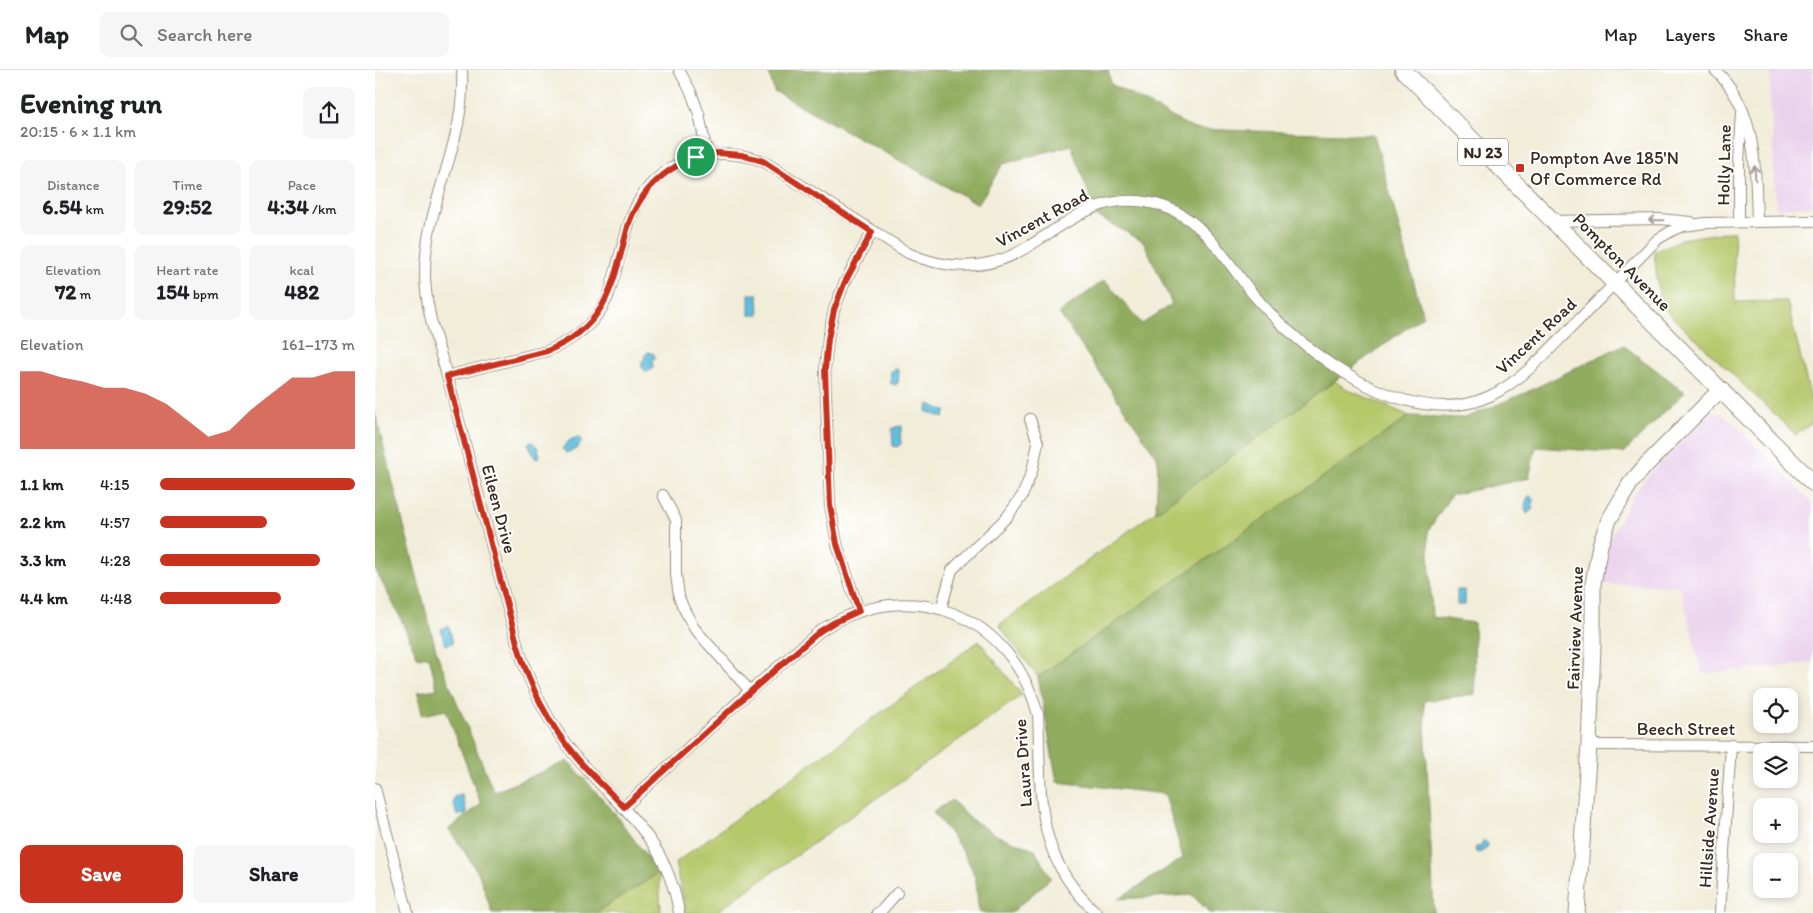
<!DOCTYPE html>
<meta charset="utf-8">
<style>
:root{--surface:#fff;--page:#f6f6f6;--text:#202124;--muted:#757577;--line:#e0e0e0;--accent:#c8321e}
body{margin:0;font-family:Itim,sans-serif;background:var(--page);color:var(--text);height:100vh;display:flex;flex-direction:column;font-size:19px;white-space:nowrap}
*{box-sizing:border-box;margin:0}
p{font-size:16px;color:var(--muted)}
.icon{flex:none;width:28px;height:28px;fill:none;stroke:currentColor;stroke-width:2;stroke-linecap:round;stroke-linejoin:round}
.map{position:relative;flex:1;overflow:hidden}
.side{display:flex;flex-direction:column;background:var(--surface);width:375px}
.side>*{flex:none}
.controls{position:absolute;left:1378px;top:618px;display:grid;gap:10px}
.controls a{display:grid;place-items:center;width:45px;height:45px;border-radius:10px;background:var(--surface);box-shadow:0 2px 8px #0003;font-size:25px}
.pin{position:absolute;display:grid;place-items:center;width:42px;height:42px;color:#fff;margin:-21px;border:2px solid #fff;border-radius:50%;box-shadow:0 1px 5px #0007}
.round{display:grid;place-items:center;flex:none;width:52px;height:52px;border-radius:10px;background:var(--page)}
.headline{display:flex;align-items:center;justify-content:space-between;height:85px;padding:0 20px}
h1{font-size:28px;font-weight:700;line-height:38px}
.metrics{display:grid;grid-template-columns:repeat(3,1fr);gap:8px;height:85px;padding:5px 20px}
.metrics div{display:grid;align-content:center;border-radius:10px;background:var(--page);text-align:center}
.metrics b{font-size:21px;font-weight:700}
.metrics small{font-size:14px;font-weight:400}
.metrics p{font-size:14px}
.chart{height:140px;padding:10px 20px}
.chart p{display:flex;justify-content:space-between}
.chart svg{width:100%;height:90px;margin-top:5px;fill:var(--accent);opacity:.7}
.button{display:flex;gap:10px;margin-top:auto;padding:10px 20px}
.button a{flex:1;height:58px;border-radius:10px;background:var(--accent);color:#fff;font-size:20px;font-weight:700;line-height:58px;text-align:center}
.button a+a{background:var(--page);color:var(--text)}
ul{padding:0 20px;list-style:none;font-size:16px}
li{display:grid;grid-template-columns:80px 60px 1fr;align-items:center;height:38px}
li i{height:12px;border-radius:6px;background:var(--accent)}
header{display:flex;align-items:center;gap:30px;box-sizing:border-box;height:70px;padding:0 25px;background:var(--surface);border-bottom:1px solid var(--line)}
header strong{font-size:24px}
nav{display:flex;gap:28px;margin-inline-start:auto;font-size:18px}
.search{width:350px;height:45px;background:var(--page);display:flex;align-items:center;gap:12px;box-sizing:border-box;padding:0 18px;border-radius:10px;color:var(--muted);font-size:19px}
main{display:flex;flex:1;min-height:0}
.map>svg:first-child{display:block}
.built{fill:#ead1ec}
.green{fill:#b5c86b;stroke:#787944}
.forest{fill:#90ac5f;stroke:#666b3e}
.water{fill:#60bede;stroke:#4e747e}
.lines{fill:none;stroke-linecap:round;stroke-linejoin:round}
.street-casing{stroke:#968c7c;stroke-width:12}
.secondary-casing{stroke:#968c7c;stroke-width:17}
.primary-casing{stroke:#968c7c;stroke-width:18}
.street{stroke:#fff;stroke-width:10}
.secondary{stroke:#fff;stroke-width:15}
.primary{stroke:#fff;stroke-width:16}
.oneway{stroke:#a79f9a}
.route-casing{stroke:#fff;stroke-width:10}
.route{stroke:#c8321e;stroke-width:6}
.poi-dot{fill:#c8321e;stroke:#fff;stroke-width:2}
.labels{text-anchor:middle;stroke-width:4;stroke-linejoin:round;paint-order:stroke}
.shield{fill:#fff;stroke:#766a62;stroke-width:1}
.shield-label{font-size:16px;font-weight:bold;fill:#3b2a1e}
.poi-label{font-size:18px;fill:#3b2a1e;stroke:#fff;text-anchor:start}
.street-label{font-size:18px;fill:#3b2a1e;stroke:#fff}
</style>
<header>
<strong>Map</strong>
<div class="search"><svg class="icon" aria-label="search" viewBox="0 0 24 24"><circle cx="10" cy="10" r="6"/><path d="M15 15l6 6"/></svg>Search here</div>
<nav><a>Map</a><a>Layers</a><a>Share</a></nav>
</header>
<main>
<section class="side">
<div class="headline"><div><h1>Evening run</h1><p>20:15 · 6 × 1.1 km</p></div><a class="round"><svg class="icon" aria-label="share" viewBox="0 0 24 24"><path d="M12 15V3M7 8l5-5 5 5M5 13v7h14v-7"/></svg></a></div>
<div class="metrics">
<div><p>Distance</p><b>6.54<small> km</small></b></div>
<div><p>Time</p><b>29:52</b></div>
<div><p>Pace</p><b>4:34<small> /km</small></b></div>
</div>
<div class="metrics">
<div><p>Elevation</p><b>72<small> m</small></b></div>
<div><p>Heart rate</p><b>154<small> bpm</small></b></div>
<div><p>kcal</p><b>482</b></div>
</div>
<div class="chart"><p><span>Elevation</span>161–173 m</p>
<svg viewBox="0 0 160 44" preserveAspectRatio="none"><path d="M0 44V6L10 6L20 9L30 11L40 14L50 14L60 17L70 22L80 30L90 38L100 35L110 25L120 17L130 9L140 9L150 6L160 6V44z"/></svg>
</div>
<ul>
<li><b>1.1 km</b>4:15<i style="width:100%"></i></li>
<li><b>2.2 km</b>4:57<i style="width:55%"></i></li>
<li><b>3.3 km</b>4:28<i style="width:82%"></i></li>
<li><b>4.4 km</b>4:48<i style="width:62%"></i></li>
</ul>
<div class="button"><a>Save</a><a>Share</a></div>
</section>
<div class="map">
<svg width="1438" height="843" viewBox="0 0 1438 843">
<rect width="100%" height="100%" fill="#fff"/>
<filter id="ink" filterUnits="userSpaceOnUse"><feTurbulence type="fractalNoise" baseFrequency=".02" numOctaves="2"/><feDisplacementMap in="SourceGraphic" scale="10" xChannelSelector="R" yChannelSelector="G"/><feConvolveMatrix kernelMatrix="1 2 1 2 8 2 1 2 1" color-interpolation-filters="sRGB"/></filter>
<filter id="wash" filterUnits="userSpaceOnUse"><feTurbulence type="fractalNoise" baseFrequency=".0096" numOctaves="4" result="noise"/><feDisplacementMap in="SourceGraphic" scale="20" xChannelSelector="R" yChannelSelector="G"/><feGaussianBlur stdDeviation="1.12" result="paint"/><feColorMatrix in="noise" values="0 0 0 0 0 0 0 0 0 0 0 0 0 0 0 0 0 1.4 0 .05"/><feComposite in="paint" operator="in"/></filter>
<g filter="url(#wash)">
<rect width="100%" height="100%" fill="#f1edd9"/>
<g class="built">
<polygon points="1396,0 1438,0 1438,136 1401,138 1395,21"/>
<polygon points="1339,343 1346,343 1352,347 1438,433 1438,593 1327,604 1305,516 1227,514 1232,480 1236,467 1256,428 1271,408 1332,346"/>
</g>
<g class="green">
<polygon points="1359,161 1360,232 1412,231 1438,338 1438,352 1421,365 1285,235 1279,182 1306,169"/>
<polygon points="960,311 971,319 1035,346 663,607 624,555"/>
<polygon points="604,571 647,625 340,843 311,843 300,793"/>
<polygon points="284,803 286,843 220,843"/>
</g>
<g class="forest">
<polygon points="393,0 733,0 736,14 819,59 999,65 1048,246 781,442 783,389 684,243 730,210 767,254 797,234 769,172 722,146 696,75 628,94 603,134 399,21"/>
<polygon points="1248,275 1310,322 1249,383 1161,377 1154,408 1076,425 1053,461 1057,547 1099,553 1100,624 1049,631 1059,843 835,843 817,825 743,829 808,788 790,724 682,712 663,607 1035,346 1090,348 1150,323"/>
<polygon points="0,343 62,584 119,722 193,691 234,736 284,803 220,843 117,843 104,804 74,759 106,734 71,640 47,645 43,622 62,619 54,586 43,588 24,545 0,499"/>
<path d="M 577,730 L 596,749 L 623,766 L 659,779 L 676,808 L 636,843 L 605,843 C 601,831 603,819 600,808 C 593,783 574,763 558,742 Z"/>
</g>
<g class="water">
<polygon points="374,224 383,224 384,245 374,245"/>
<polygon points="273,282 279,284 280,289 277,291 278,298 274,301 271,302 267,298 267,291 269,291 270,285"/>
<polygon points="518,299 522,299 524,302 523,313 520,315 515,313 516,301"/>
<polygon points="554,334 571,341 568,348 551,341"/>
<polygon points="527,356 527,361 525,362 526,374 522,377 518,376 517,359 520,357"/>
<polygon points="203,367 207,371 202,379 191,383 187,378 195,370"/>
<path d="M 158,372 L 163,378 L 165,386 L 161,389 C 157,385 156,378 153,373 Z"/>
<path d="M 1154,426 L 1157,427 L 1159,430 L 1157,435 L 1158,439 L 1152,444 C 1149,440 1150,430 1154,426 Z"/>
<rect x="1082" y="520" width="8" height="15"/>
<polygon points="74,556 78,573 70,575 66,559"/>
<polygon points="87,725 92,743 82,746 78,731 80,730 79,727"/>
<polygon points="1109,770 1113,774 1112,778 1105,783 1100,781 1101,777 1105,776"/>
</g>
</g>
<g filter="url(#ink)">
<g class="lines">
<g class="street-casing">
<g id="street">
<path d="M 87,0 C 88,23 86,45 80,67 C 69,113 50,155 50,203 C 50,245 67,284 77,324 C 99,407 121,490 142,573 C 154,614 173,653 201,687 C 246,741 292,767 304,843"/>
<polyline points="304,0 316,22 324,44 332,84"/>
<path d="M 1340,0 C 1383,40 1380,98 1382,151"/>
<polyline points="1176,151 1285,149 1316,152"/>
<polyline points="1364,152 1364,92 1367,43"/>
<path d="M 72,306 L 172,281 C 197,271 220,254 232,229 C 235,222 237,212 240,204 C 245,184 250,164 257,145 C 278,91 336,73 388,91 L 533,183 C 570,200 613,201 649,179 C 692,154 722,122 776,133 C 826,143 848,187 877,223 C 927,283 1033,364 1115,326 C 1146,311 1170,284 1194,260 C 1221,232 1249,204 1276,176 L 1283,169 L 1300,159 L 1309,156 L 1330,153 L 1438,151"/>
<polyline points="288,425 301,450 301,504 304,527 308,537 319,558 375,621"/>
<polyline points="566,539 577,500 632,447 647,426 652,414 657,401 663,373 655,349"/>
<polyline points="484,541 462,474 455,435 450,299 453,269 459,240 469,214 497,162"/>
<polyline points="1214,675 1438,676"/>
<polyline points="0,718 33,843"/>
<path d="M 249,737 L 375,621 L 445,561 C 533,503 637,543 663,645 C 667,724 657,785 722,843"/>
<polyline points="502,843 506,841 522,823"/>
<polyline points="1345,843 1356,675"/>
</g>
</g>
<g class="secondary-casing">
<polyline id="secondary" points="1202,843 1214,675 1218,576 1218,514 1225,475 1234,450 1255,414 1271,395 1346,319"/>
</g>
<g class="primary-casing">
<polyline id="primary" points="1028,0 1438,413"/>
</g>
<use href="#street" class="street"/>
<use href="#secondary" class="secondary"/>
<use href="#primary" class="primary"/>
</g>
<defs><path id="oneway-shaft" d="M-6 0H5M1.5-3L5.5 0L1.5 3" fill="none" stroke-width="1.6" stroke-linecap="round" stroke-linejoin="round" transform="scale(1.25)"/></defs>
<g class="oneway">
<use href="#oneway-shaft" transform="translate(1380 103) rotate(-93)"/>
<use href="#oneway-shaft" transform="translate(1281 150) rotate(-179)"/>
</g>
</g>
<g class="lines" filter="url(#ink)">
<g class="route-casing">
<path id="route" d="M 343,83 L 366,85 L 388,91 L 497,162 L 469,214 L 459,240 L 453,269 L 450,299 L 455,435 L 462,474 L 484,541 L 458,553 L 445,561 L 375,622 L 249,737 C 233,720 216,705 201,687 C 173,654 154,614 142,573 L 72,306 L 172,281 C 235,256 238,210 254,153 C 269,113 301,88 343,83 Z"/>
</g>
<use href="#route" class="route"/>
</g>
<rect class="poi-dot" x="1140" y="93" width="10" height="10" rx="2.5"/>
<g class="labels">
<rect class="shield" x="1083" y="68.5" width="50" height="27" rx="4"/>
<g class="shield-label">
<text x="1108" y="88">NJ 23</text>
</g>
<g class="poi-label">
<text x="1155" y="94">Pompton Ave 185'N<tspan x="1155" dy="21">Of Commerce Rd</tspan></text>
</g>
<g class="street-label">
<text transform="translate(1349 95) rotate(-89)" y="6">Holly Lane</text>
<text transform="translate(667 148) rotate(-29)" y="6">Vincent Road</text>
<text transform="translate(1247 192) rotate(45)" y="6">Pompton Avenue</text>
<text transform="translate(1161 266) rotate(-43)" y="6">Vincent Road</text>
<text transform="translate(124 439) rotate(75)" y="6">Eileen Drive</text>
<text transform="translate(1200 558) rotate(-88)" y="6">Fairview Avenue</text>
<text x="1311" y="665">Beech Street</text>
<text transform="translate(648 693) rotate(-94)" y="6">Laura Drive</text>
<text transform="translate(1334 758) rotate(-86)" y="6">Hillside Avenue</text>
</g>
</g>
</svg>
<div class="controls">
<a><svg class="icon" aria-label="locate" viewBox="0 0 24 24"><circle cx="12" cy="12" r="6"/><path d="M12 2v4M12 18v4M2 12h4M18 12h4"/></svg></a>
<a><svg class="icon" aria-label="layers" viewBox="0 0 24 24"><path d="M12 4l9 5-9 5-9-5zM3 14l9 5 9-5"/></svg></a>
<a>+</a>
<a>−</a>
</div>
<div class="pin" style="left:321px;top:87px;background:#1e9e55"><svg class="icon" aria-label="arrive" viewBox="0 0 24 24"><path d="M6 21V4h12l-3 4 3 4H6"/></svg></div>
</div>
</main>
